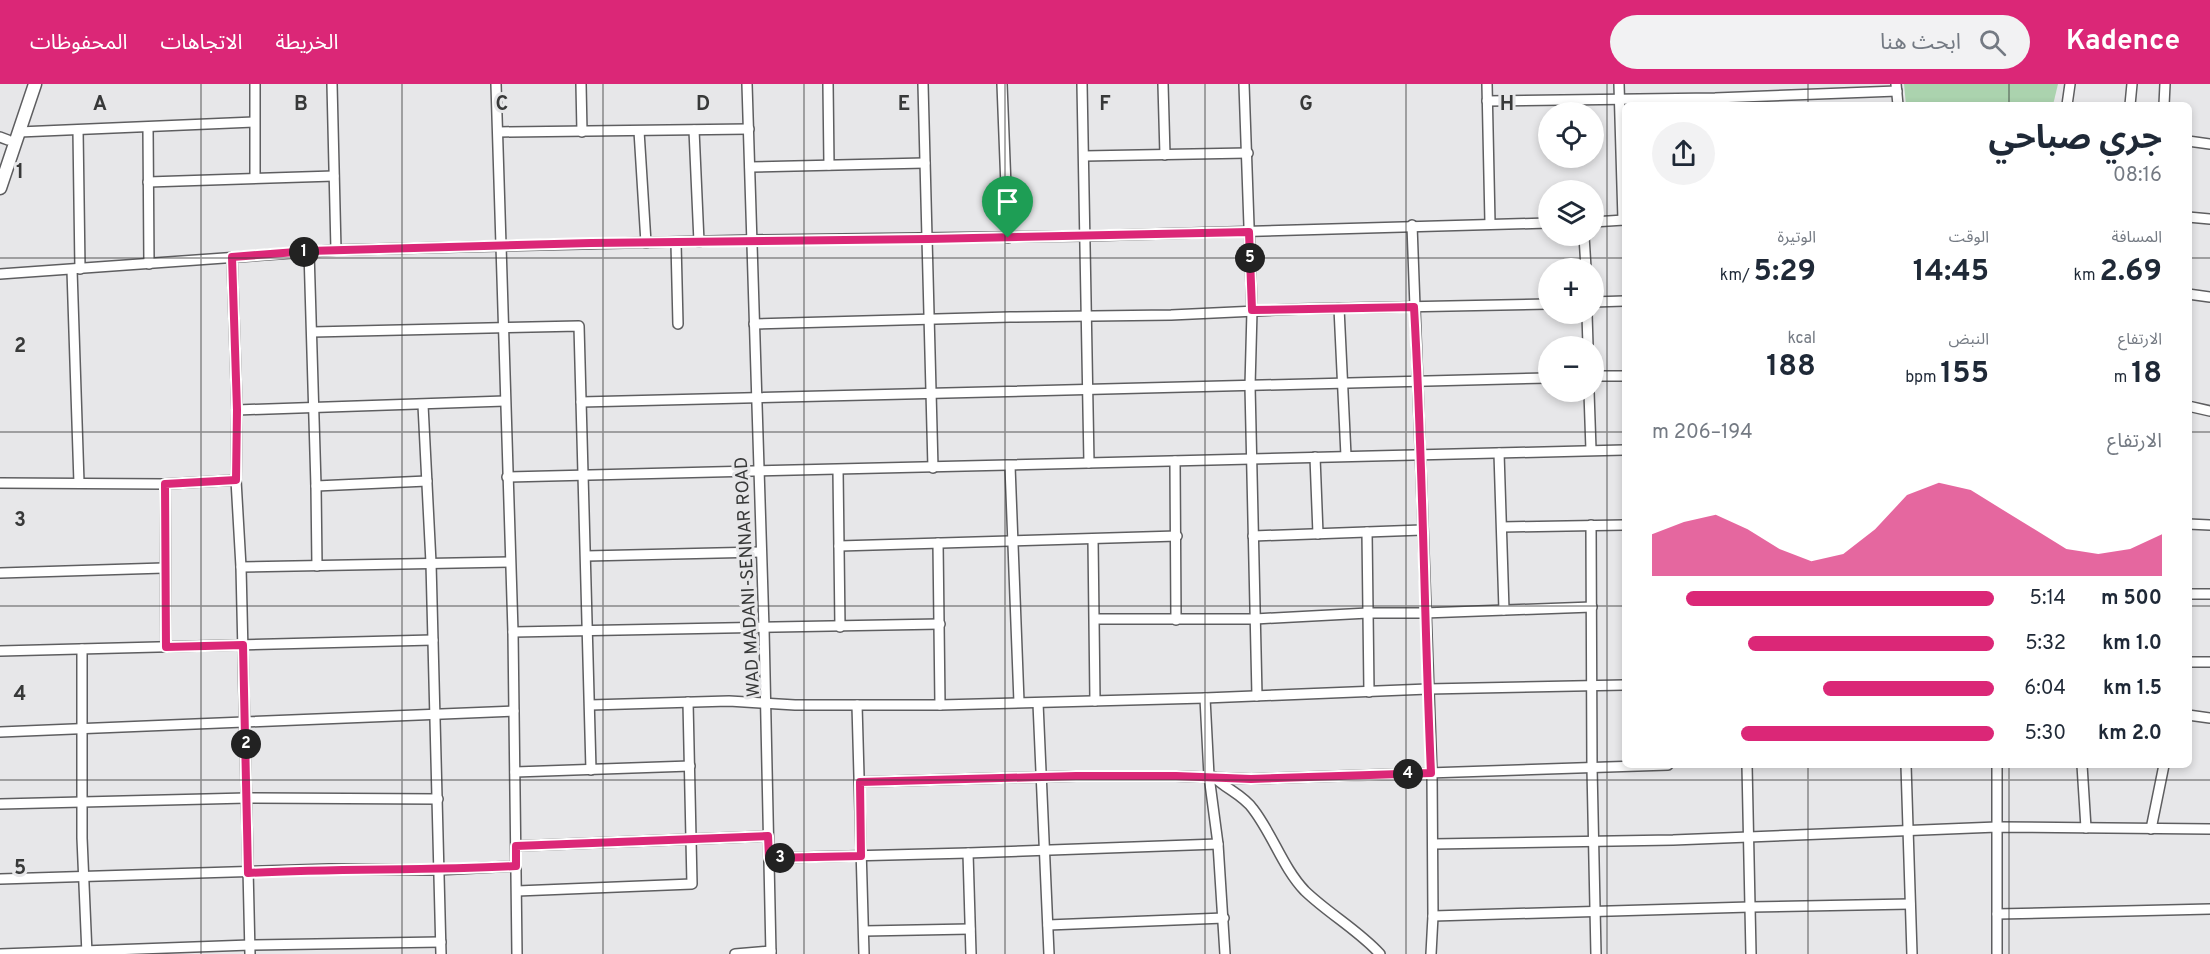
<!DOCTYPE html>
<html lang="ar">
<meta charset="utf-8">
<style>
:root{--surface:#fff;--page:#f2f2f3;--text:#1f2937;--muted:#747a83;--accent:#db2777}
body{margin:0;font-family:Overpass,"Noto Sans Arabic",sans-serif;background:var(--page);color:var(--text);direction:rtl;height:100vh;display:flex;flex-direction:column;font-size:22px;white-space:nowrap}
*{box-sizing:border-box;margin:0}
p{font-size:20px;color:var(--muted)}
.icon{flex:none;width:33px;height:33px;fill:none;stroke:currentColor;stroke-width:2;stroke-linecap:round;stroke-linejoin:round}
.map{position:relative;flex:1;overflow:hidden;direction:ltr}
.drawer{position:absolute;left:1622px;top:18px;width:570px;height:666px;display:flex;flex-direction:column;background:var(--surface);border-radius:9px;box-shadow:0 3px 9px #0003;direction:rtl}
.drawer>*{flex:none}
.fabs{position:absolute;left:1538px;top:18px;display:grid;gap:12px}
.fabs a{display:grid;place-items:center;width:66px;height:66px;border-radius:50%;background:var(--surface);box-shadow:0 3px 9px #0003;font-size:30px}
.pin{position:absolute;display:grid;place-items:center;width:51px;height:51px;color:#fff;margin:-62px -26px;border-radius:50% 50% 50% 0;rotate:-45deg;box-shadow:0 0 6px #0007}
.pin .icon{rotate:45deg}
.km{position:absolute;width:30px;height:30px;margin:-15px;border-radius:50%;background:#222;color:#fff;font-size:16px;line-height:30px;text-align:center}
.round{display:grid;place-items:center;flex:none;width:63px;height:63px;border-radius:32px;background:var(--page)}
.headline{display:flex;align-items:center;justify-content:space-between;height:102px;padding:0 30px}
h1{font-size:33px;font-weight:700;line-height:45px}
.metrics{display:grid;grid-template-columns:repeat(3,1fr);gap:9px;height:102px;padding:6px 30px}
.metrics div{display:grid;align-content:center}
.metrics b{font-size:30px;font-weight:700}
.metrics small{font-size:16px;font-weight:400}
.metrics p{font-size:16px}
.chart{height:168px;padding:12px 30px}
.chart p{display:flex;justify-content:space-between}
.chart svg{width:100%;height:108px;margin-top:6px;fill:var(--accent);opacity:.7}
ul{padding:0 30px;list-style:none;font-size:20px}
li{display:grid;grid-template-columns:96px 72px 1fr;align-items:center;height:45px}
li i{height:15px;border-radius:8px;background:var(--accent)}
header{display:flex;align-items:center;gap:36px;box-sizing:border-box;height:84px;padding:0 30px;background:var(--accent);color:#fff}
header strong{font-size:28px}
nav{display:flex;gap:33px;margin-inline-start:auto;font-size:21px}
.search{width:420px;height:54px;background:var(--page);display:flex;align-items:center;gap:15px;box-sizing:border-box;padding:0 21px;border-radius:33px;color:var(--muted);font-size:22px}
.map>svg:first-child{display:block}
.green{fill:#abd3ae}
.lines{fill:none;stroke-linecap:round;stroke-linejoin:round}
.minor-casing{stroke:#5e5e60;stroke-width:12}
.tertiary-casing{stroke:#5e5e60;stroke-width:15}
.minor{stroke:#fff;stroke-width:9}
.tertiary{stroke:#fff;stroke-width:12}
.route-casing{stroke:#fff;stroke-width:12}
.route{stroke:#db2777;stroke-width:8}
.grid{fill:none;stroke:#383939;stroke-width:1.5;stroke-opacity:0.55}
.labels{text-anchor:middle;stroke-width:6;stroke-linejoin:round;paint-order:stroke}
.street-label{font-size:18px;fill:#383939;stroke:#e7e7e9}
.grid-label{font-size:20px;text-anchor:middle;font-weight:bold;fill:#383939;stroke:#e7e7e9;stroke-width:6;stroke-linejoin:round;paint-order:stroke}
</style>
<header>
<strong>Kadence</strong>
<div class="search"><svg class="icon" aria-label="search" viewBox="0 0 24 24"><circle cx="10" cy="10" r="6"/><path d="M15 15l6 6"/></svg>ابحث هنا</div>
<nav><a>الخريطة</a><a>الاتجاهات</a><a>المحفوظات</a></nav>
</header>
<div class="map">
<svg width="2210" height="870" viewBox="0 0 2210 870">
<rect width="100%" height="100%" fill="#e7e7e9"/>
<polygon class="green" points="1904,0 2058,0 2053,21 1906,21"/>
<g class="lines">
<g class="minor-casing">
<g id="minor">
<polyline points="255,0 255,94"/>
<polyline points="332,0 336,166"/>
<polyline points="496,0 513,548 517,870"/>
<polyline points="581,0 582,48"/>
<polyline points="747,0 764,545 771,870"/>
<polyline points="828,0 829,81"/>
<polyline points="923,0 933,384"/>
<polyline points="1002,0 1008,154"/>
<polyline points="1082,0 1089,379"/>
<polyline points="1163,0 1165,71"/>
<polyline points="1244,0 1252,227 1250,302 1257,612"/>
<polyline points="1487,0 1490,139"/>
<polyline points="1619,0 1623,136"/>
<polyline points="1896,0 1898,21"/>
<polyline points="1487,17 1715,14 1897,7"/>
<polyline points="2067,21 2070,0"/>
<polyline points="2130,21 2132,0"/>
<polyline points="2164,21 2165,0"/>
<polyline points="148,44 149,180"/>
<polyline points="78,46 80,185"/>
<polyline points="694,46 699,158"/>
<polyline points="639,47 646,159"/>
<polyline points="19,48 254,38"/>
<polyline points="498,48 749,45"/>
<polyline points="0,53 8,56"/>
<polyline points="2188,57 2210,60"/>
<polyline points="1084,72 1248,69"/>
<polyline points="750,83 925,79"/>
<polyline points="148,98 334,92"/>
<polyline points="2188,133 2210,135"/>
<polyline points="1593,138 1624,136"/>
<polyline points="1412,141 1432,689 1433,832 1431,870"/>
<polyline points="1584,152 1586,184"/>
<polyline points="676,159 678,240"/>
<polyline points="309,167 316,402 317,482"/>
<polyline points="232,173 237,326 236,396 241,483 250,870"/>
<polyline points="72,186 79,399"/>
<polyline points="0,190 336,166 752,156 1084,152 1548,139"/>
<polyline points="2188,210 2210,213"/>
<polyline points="1593,218 1624,217"/>
<polyline points="1339,224 1346,372"/>
<polyline points="1587,230 1588,262"/>
<polyline points="754,240 1010,233 1171,231 1298,225 1548,220"/>
<polyline points="312,248 579,242 591,686"/>
<polyline points="1593,292 1624,292"/>
<polyline points="1589,308 1591,366"/>
<polyline points="581,318 1548,294"/>
<polyline points="423,321 431,479 441,870"/>
<polyline points="2188,322 2210,327"/>
<polyline points="237,326 505,317"/>
<polyline points="1499,369 1504,526"/>
<polyline points="1315,373 1318,450"/>
<polyline points="1175,377 1176,536"/>
<polyline points="1010,382 1019,618"/>
<polyline points="838,386 840,543"/>
<polyline points="507,393 1624,366"/>
<polyline points="0,399 165,400 236,396"/>
<polyline points="165,400 166,563"/>
<polyline points="316,402 427,397"/>
<polyline points="2188,440 2210,441"/>
<polyline points="1591,441 1592,684 1596,870"/>
<polyline points="1502,443 1624,441"/>
<polyline points="1367,448 1369,608"/>
<polyline points="1253,452 1422,446"/>
<polyline points="1093,455 1095,617"/>
<polyline points="938,459 940,621"/>
<polyline points="839,462 1177,452"/>
<polyline points="586,472 761,468"/>
<polyline points="241,483 510,478"/>
<polyline points="0,489 164,484"/>
<polyline points="2188,510 2210,510"/>
<polyline points="1095,535 1255,535 1368,529 1424,529 1592,523"/>
<polyline points="513,548 940,540"/>
<polyline points="82,565 82,754 87,870"/>
<polyline points="0,567 433,556"/>
<polyline points="2188,578 2210,578"/>
<polyline points="1205,614 1209,692 1218,760 1225,870"/>
<polyline points="1038,619 1049,870"/>
<polyline points="590,621 729,617 795,621 940,621 1205,614 1428,605 1624,601"/>
<polyline points="857,621 864,870"/>
<polyline points="2188,631 2210,634"/>
<polyline points="0,648 514,627"/>
<polyline points="1747,681 1751,870"/>
<polyline points="1906,681 1912,870"/>
<polyline points="2082,681 2086,744"/>
<polyline points="515,688 690,682"/>
<path d="M 1214,693 C 1226,705 1243,711 1253,725 C 1273,751 1283,784 1305,807 C 1329,830 1358,846 1380,870"/>
<polyline points="860,698 1076,692 1176,692 1251,695 1668,681"/>
<polyline points="0,720 247,714 438,715"/>
<polyline points="2151,745 2164,681"/>
<polyline points="1433,760 1673,756 1997,743 2210,745"/>
<polyline points="516,762 768,752"/>
<polyline points="968,769 971,870"/>
<polyline points="769,774 968,769 1218,760"/>
<polyline points="0,795 329,785 438,786 516,782"/>
<polyline points="517,807 692,800 688,618"/>
<polyline points="1997,830 2210,825"/>
<polyline points="1433,832 1750,823 1910,820"/>
<polyline points="1048,841 1224,834"/>
<polyline points="864,847 970,845"/>
<polyline points="0,870 250,861 441,858"/>
<polyline points="735,870 771,867"/>
<polyline points="1997,870 1997,681"/>
</g>
</g>
<g class="tertiary-casing">
<polyline id="tertiary" points="0,104 35,0"/>
</g>
<use href="#minor" class="minor"/>
<use href="#tertiary" class="tertiary"/>
</g>
<g class="lines">
<g class="route-casing">
<path id="route" d="M 1249,148 L 1252,226 L 1414,223 C 1423,378 1424,534 1431,689 L 1251,695 L 1176,692 L 1076,692 L 860,698 L 861,772 L 769,774 L 768,752 L 516,762 L 516,782 C 427,787 337,784 248,789 L 243,561 L 166,563 L 165,400 L 236,396 L 237,326 L 232,173 L 309,167 L 591,159 L 928,155 Z"/>
</g>
<use href="#route" class="route"/>
</g>
<path class="grid" d="M 201,0 L 201,870M 402,0 L 402,870M 603,0 L 603,870M 804,0 L 804,870M 1005,0 L 1005,870M 1205,0 L 1205,870M 1406,0 L 1406,870M 1607,0 L 1607,870M 1808,0 L 1808,21M 2009,0 L 2009,21M 0,174 L 1624,174M 2188,174 L 2210,174M 0,348 L 1624,348M 2188,348 L 2210,348M 0,522 L 1624,522M 2188,522 L 2210,522M 1808,681 L 1808,870M 2009,681 L 2009,870M 0,696 L 2210,696"/>
<g class="labels">
<g class="street-label">
<text transform="translate(747 493) rotate(-93)" y="6">WAD MADANI-SENNAR ROAD</text>
</g>
</g>
<g class="grid-label">
<text x="100" y="26">A</text>
<text x="301" y="26">B</text>
<text x="502" y="26">C</text>
<text x="703" y="26">D</text>
<text x="904" y="26">E</text>
<text x="1105" y="26">F</text>
<text x="1306" y="26">G</text>
<text x="1507" y="26">H</text>
<text x="20" y="94">1</text>
<text x="20" y="268">2</text>
<text x="20" y="442">3</text>
<text x="20" y="616">4</text>
<text x="20" y="790">5</text>
</g>
</svg>
<div class="fabs">
<a><svg class="icon" aria-label="locate" viewBox="0 0 24 24"><circle cx="12" cy="12" r="6"/><path d="M12 2v4M12 18v4M2 12h4M18 12h4"/></svg></a>
<a><svg class="icon" aria-label="layers" viewBox="0 0 24 24"><path d="M12 4l9 5-9 5-9-5zM3 14l9 5 9-5"/></svg></a>
<a>+</a>
<a>−</a>
</div>
<div class="pin" style="left:1008px;top:154px;background:#1e9e55"><svg class="icon" aria-label="arrive" viewBox="0 0 24 24"><path d="M6 21V4h12l-3 4 3 4H6"/></svg></div>
<b class="km" style="left:304px;top:168px">1</b>
<b class="km" style="left:246px;top:660px">2</b>
<b class="km" style="left:780px;top:774px">3</b>
<b class="km" style="left:1408px;top:690px">4</b>
<b class="km" style="left:1250px;top:174px">5</b>
<section class="drawer">
<div class="headline"><div><h1>جري صباحي</h1><p>08:16</p></div><a class="round"><svg class="icon" aria-label="share" viewBox="0 0 24 24"><path d="M12 15V3M7 8l5-5 5 5M5 13v7h14v-7"/></svg></a></div>
<div class="metrics">
<div><p>المسافة</p><b>2.69<small> km</small></b></div>
<div><p>الوقت</p><b>14:45</b></div>
<div><p>الوتيرة</p><b>5:29<small> /km</small></b></div>
</div>
<div class="metrics">
<div><p>الارتفاع</p><b>18<small> m</small></b></div>
<div><p>النبض</p><b>155<small> bpm</small></b></div>
<div><p>kcal</p><b>188</b></div>
</div>
<div class="chart"><p><span>الارتفاع</span>194–206 m</p>
<svg viewBox="0 0 160 44" preserveAspectRatio="none"><path d="M0 44V27L10 22L20 19L30 25L40 33L50 38L60 35L70 25L80 11L90 6L100 9L110 17L120 25L130 33L140 35L150 33L160 27V44z"/></svg>
</div>
<ul>
<li><b>500 m</b>5:14<i style="width:90%"></i></li>
<li><b>1.0 km</b>5:32<i style="width:72%"></i></li>
<li><b>1.5 km</b>6:04<i style="width:50%"></i></li>
<li><b>2.0 km</b>5:30<i style="width:74%"></i></li>
</ul>
</section>
</div>
